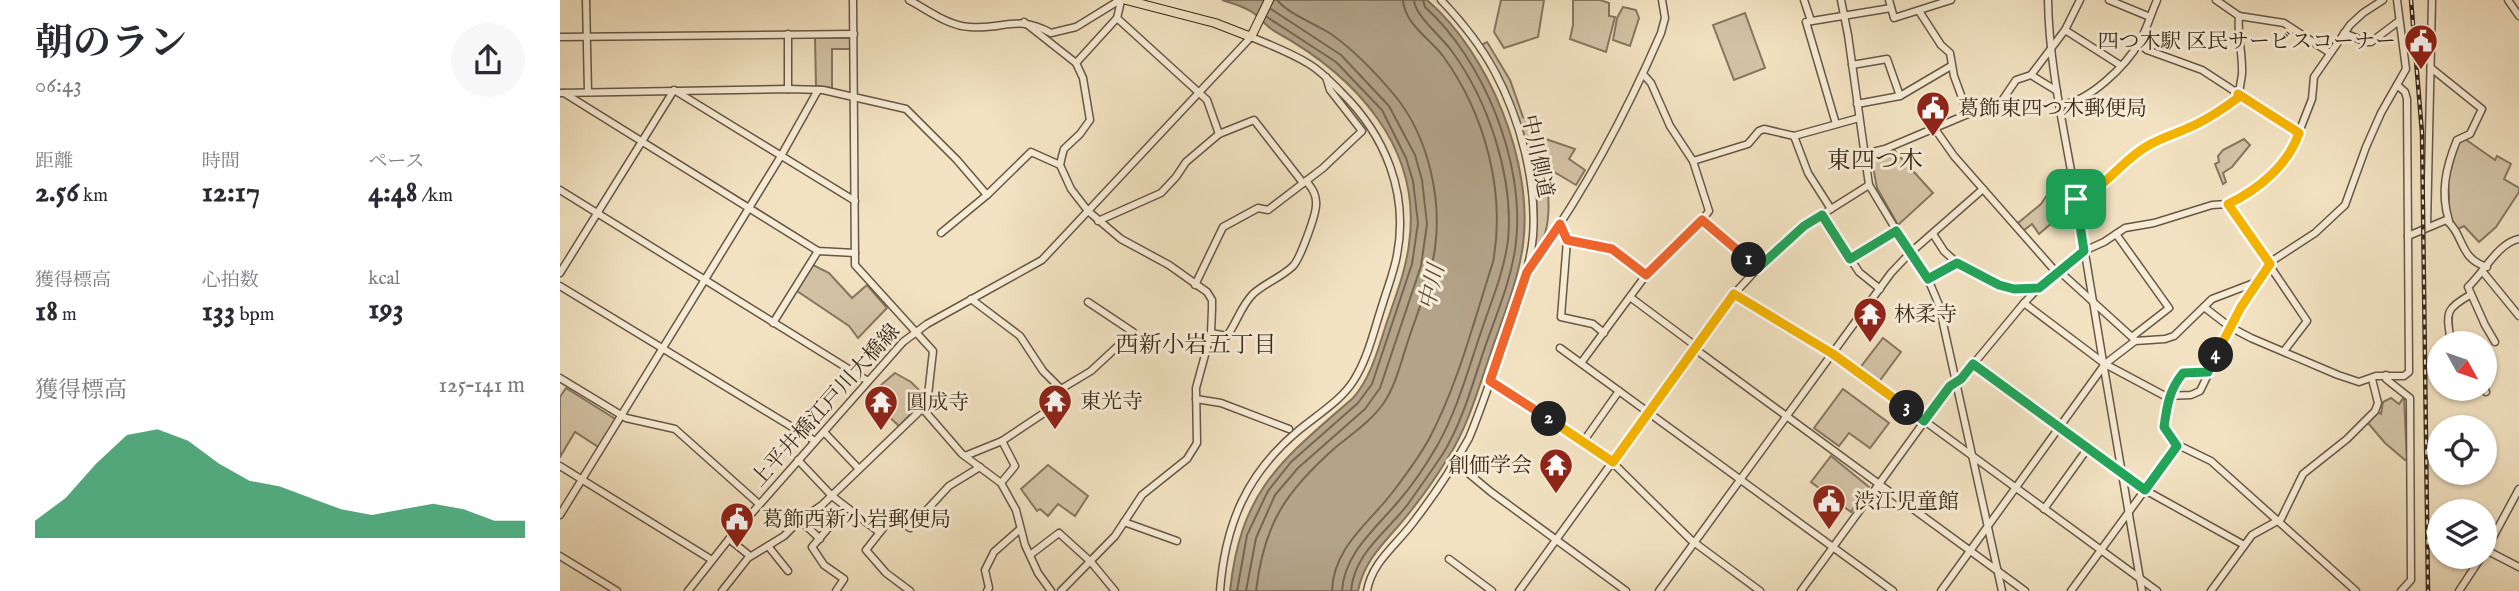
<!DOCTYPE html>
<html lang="ja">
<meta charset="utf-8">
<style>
:root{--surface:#fff;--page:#f7f7f7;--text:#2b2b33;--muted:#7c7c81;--accent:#0b8043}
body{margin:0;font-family:"IM FELL English","Noto Serif JP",serif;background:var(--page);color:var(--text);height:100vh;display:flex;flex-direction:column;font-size:26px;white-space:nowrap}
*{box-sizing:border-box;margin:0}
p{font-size:23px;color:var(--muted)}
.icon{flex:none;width:38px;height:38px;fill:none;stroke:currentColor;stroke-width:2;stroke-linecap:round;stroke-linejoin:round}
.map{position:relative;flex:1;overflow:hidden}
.panel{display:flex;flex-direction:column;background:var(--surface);width:560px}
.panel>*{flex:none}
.needle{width:46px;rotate:130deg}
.controls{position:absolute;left:1867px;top:331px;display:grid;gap:14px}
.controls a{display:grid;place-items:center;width:70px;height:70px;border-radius:50%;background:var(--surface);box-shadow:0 2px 5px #0004;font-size:35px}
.pin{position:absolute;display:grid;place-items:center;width:60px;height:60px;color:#fff;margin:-30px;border-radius:14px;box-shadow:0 4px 10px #0006}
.km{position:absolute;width:35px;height:35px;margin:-18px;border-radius:50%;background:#222;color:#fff;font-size:19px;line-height:35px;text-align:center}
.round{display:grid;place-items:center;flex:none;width:74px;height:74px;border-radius:37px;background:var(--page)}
.summary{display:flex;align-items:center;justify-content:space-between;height:119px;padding:0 35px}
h1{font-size:38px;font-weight:700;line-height:52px}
.figures{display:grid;grid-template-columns:repeat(3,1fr);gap:10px;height:119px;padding:7px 35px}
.figures div{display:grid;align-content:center}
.figures b{font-size:30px;font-weight:700}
.figures small{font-size:19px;font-weight:400}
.figures p{font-size:19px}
.chart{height:196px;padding:14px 35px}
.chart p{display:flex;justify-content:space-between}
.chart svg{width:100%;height:126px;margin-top:7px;fill:var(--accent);opacity:.7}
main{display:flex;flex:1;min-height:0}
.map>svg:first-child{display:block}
.green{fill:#d3c3a5;stroke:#867660;stroke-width:2}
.water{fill:#b3a389;stroke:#82735d;stroke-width:2}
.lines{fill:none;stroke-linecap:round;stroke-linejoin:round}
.shore{stroke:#766652;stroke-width:2}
.minor-casing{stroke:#675844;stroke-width:9}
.major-casing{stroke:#392a1b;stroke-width:10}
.minor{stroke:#f7ecd7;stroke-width:6}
.major{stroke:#f2e2c1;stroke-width:8}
.rail-casing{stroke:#392a1b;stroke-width:4.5}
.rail{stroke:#f7ecd7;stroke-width:2;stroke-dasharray:5;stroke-linecap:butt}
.split-1-casing{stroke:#fff;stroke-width:14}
.split-2-casing{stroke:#fff;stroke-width:14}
.split-3-casing{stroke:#fff;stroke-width:14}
.split-4-casing{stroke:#fff;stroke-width:14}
.split-5-casing{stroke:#fff;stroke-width:14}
.split-1{stroke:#22a559;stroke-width:9}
.split-2{stroke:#f0652b;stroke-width:9}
.split-3{stroke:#f5b400;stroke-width:9}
.split-4{stroke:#22a559;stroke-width:9}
.split-5{stroke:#f5b400;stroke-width:9}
.labels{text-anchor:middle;stroke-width:6;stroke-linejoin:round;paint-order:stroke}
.poi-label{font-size:21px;fill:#392a1b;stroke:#f7ecd7;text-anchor:start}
.street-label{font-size:21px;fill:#392a1b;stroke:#f7ecd7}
.water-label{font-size:23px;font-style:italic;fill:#5e4e3c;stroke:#f7ecd7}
.neighbourhood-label{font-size:23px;fill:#392a1b;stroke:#f7ecd7}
.quarter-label{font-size:24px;fill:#392a1b;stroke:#f7ecd7}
</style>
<main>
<section class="panel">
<div class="summary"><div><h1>朝のラン</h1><p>06:43</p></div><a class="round"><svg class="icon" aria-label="share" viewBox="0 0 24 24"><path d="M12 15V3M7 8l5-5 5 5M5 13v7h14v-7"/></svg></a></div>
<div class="figures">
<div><p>距離</p><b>2.56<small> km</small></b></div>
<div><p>時間</p><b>12:17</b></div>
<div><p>ペース</p><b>4:48<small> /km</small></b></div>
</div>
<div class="figures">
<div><p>獲得標高</p><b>18<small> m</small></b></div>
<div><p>心拍数</p><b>133<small> bpm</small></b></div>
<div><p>kcal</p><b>193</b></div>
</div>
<div class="chart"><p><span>獲得標高</span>125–141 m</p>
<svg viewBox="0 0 160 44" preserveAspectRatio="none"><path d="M0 44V38L10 30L20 18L30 8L40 6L50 10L60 18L70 24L80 26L90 30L100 34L110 36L120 34L130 32L140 34L150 38L160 38V44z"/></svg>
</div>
</section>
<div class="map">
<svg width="1959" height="591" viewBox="0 0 1959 591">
<rect width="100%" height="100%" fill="#f2e2c1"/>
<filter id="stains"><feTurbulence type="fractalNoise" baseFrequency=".00286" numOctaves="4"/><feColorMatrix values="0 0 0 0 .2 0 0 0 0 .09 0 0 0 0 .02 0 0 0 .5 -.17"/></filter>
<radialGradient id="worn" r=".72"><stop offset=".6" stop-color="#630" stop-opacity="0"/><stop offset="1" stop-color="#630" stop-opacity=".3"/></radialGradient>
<g class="green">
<polygon points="941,0 984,0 978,37 944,48 934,32"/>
<polygon points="1013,0 1040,0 1049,3 1049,16 1055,17 1046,52 1010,39 1013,25"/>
<polygon points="1063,7 1076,10 1079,18 1070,46 1053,40 1057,18"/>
<polygon points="1185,13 1205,68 1174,80 1153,25"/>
<polygon points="255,38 290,38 290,49 272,49 272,88 256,86"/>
<path d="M 927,42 L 950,80 L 963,117 L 971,121 C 984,164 1002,219 973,259 C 973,244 978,227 977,211 C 974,151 945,99 921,45 Z"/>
<polygon points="977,136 1015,149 1009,159 1025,170 1016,185 986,167"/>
<polygon points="1684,139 1690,145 1672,167 1663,173 1666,182 1663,184 1655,164 1659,162 1658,156 1663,150"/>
<polygon points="1905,139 1935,160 1937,156 1951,164 1944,179 1959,188 1959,192 1936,227 1919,242 1904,226 1896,230 1887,208 1889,198 1888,177 1899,141"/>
<polygon points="1334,150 1373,193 1338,225 1317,188 1311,156"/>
<polygon points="1487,195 1500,216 1479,234 1472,224 1463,231 1458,223 1481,204"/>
<polygon points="253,265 269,273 292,298 307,285 327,308 298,338 289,326 237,291"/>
<polygon points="1323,338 1341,352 1318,383 1299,369"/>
<polygon points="335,373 351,382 363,394 363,402 339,426 326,414 337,403 321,385"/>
<polygon points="6,388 57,420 40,448 15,432 0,457 0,397"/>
<polygon points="1283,389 1329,423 1310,448 1289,433 1279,446 1254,428"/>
<polygon points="1844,397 1847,459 1845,460 1825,443 1808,423 1818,412 1821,414 1823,402 1831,398 1839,404"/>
<polygon points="1271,456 1309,487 1291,512 1251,482"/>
<polygon points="488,465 528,496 515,516 498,504 488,516 480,509 477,511 461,489"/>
</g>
<path class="water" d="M 662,0 L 867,0 C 929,53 974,163 963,245 C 958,281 943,317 931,352 C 919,386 909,424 889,456 C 878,474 866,492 853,508 C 832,537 805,555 798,591 L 670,591 C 681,489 721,461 793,398 C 813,375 819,344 829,316 C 837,292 846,269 849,244 C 863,147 794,75 716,32 C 706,27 701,18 692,12 C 683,6 672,3 662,0 Z"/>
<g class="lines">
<g class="shore">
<polyline points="677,591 687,535 708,491 731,462 798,403 812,384 852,264 858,223 853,181 846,158 822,110 776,62 707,17"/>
<polyline points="686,591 696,538 715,495 738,468 805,409 820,388 861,266 867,224 862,180 855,155 829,106 781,55 711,9"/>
<path d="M 696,591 C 704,523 726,491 776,447 C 792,434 811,421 823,404 C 837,384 842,357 850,335 C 860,306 871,278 875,248 C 882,198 868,137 836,97 C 817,74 795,51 771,34 C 754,23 730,15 717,0"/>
<path d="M 772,591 C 773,548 808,524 832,493 C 845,476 859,457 869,439 C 898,384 914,321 933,262 C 946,192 925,114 883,56 C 870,39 844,23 843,0"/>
<path d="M 782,591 C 784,554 815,529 837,503 C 852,486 866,465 877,446 C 897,411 908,370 921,332 C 931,302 944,272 948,240 C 954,177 928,100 891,50 C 881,36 855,16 854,0"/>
<path d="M 791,591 C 794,553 827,532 848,504 C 860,487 873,469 884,452 C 902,422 912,386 923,353 C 935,317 952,280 956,242 C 965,163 924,60 865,7 L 863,0"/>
</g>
<g class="minor-casing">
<g id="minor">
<polyline points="26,0 28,92"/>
<path d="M 349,0 C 368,10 388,26 410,27 C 444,30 456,14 491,33 L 516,27 L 560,0"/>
<polyline points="1244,0 1251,21"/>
<polyline points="1281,0 1288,35 1309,185 1350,253 1368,279 1379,305 1442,591"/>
<polyline points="1329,0 1334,18 1391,0"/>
<path d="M 1488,0 C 1489,67 1505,133 1516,199 C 1537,330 1560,460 1582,591"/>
<polyline points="1549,0 1590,17"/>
<polyline points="1656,0 1679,16 1724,23 1770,53"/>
<polyline points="1948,0 1959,16"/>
<polyline points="1359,11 1381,45 1390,53 1394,76 1408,114"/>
<polyline points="557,18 647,100 659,134"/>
<polyline points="464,22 516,63 523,78 530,120 520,134 504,149 502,156 500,165 511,189 528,211 561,239 609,265 647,292 652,300 652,309 651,333 636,388 637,443 627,459 582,495 555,536 501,591"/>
<polyline points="1505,30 1560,65"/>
<polyline points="1784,33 1806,42 1811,42 1839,21"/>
<polyline points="228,34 228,89"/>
<polyline points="0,37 294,34"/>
<polyline points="1579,43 1587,50 1642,70 1739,133"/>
<polyline points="516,63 557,18 561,1"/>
<polyline points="1292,65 1327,59 1340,96"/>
<path d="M 1871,68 L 1922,109 L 1910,134 L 1897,140 C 1886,167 1880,192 1889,221"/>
<polyline points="1083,74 1091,83 1110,126 1133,161 1149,211 1142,220 1198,268 1244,226 1309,185"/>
<polyline points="1497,91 1471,75 1505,30 1520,0"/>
<polyline points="0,93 228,89 263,90 346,109 397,160 427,195"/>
<polyline points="4,93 258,251 295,253"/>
<polyline points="1297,104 1340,96 1391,66"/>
<path d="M 1500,105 C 1529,102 1566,66 1580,41 C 1587,28 1591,14 1597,0"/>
<polyline points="1276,124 1246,22 1331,8"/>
<polyline points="1375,129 1394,156 1496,272"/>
<polyline points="1234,136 1248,173 1271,209"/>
<polyline points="1304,154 1325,149 1408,114 1430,112 1437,108 1456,80 1471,75"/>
<polyline points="1133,161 1188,144 1199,131 1204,129 1234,136 1299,118"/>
<polyline points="0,190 308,381"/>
<path d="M 1516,199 C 1546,189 1561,160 1589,145 C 1601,138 1615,134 1628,128 C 1647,120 1663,109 1679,97 C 1679,89 1681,82 1682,74 C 1683,54 1677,36 1679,16"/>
<polyline points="1668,204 1747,321 1724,351"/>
<polyline points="1262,215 1299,272 1320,289"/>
<polyline points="538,221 601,193 616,177 626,162 659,134 694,120 743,183"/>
<polyline points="1000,224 1007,240 1001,317 1033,324 1044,333"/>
<polyline points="1867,227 1872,0"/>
<polyline points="381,233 427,195 471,152 500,165"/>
<polyline points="1373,234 1384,251 1397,263 1439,285 1454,289 1479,287"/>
<polyline points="1556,234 1609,308 1573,336"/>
<path d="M 1848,236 L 1886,220 C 1905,235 1898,258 1927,267"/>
<polyline points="1007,240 1052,249 1086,275"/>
<polyline points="1290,259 1336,231"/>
<path d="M 968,270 C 1022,197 1065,116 1101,33 L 1105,18 L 1102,0"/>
<polyline points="1498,270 1574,339"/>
<polyline points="1923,272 1959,316"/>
<polyline points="0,273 114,90 295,201"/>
<polyline points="1368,279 1397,263"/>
<polyline points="635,285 663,227 698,208 708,210 763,168 802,131 770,90 766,77"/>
<polyline points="0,286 255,441"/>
<polyline points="1174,294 1273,354 1597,591"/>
<polyline points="1070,297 1137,347"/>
<polyline points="411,299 460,336 483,371 501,389 487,411 442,441 455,466 441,483"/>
<polyline points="1464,303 1545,364 1605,396 1631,395 1640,391 1681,307 1712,261 1755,233 1785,205 1806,147 1821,113 1846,69 1837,0"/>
<polyline points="1644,307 1670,327 1691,338 1778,375 1799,382 1816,376 1844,376 1849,372 1847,99 1845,92 1837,85"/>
<polyline points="213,323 258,251"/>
<path d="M 651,333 L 667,336 C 677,322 681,306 693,294 C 705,283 722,277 733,266 C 740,259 756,215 756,205 C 757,195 752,188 746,181"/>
<path d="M 1935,342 L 1925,325 L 1908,287 C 1924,272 1938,243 1959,239"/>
<path d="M 1891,343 C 1887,314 1883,310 1910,295"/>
<polyline points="1000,348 1333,591"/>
<polyline points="1135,349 1319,484 1390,386 1401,379 1464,303 1489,277 1524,251 1544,242 1565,228 1594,223 1652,205 1668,204 1697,189 1732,150 1752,99 1754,77 1790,25 1803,13 1823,0"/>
<polyline points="1021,363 1086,275 1142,220"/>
<polyline points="1413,364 1585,490 1684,545"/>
<polyline points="1876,371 1880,367"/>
<path d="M 1648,372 L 1623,373 C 1609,390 1607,406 1604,427 L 1616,444 L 1651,461 L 1796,591"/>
<polyline points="1826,375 1826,379 1850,398 1851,580 1841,591"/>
<polyline points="0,378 66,418 115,429 199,504"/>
<polyline points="930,381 1050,460 1131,540 1200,591"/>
<polyline points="1924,388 1926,392"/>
<polyline points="501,389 531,371 573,332 528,302"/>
<polyline points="636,399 661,403 729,429"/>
<polyline points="363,409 402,454 441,483 456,510 465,545 478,573 491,591"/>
<polyline points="264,432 299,469"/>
<polyline points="1023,442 1059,391"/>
<polyline points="405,456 442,441"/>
<polyline points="238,460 272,496 319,532"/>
<polyline points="896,463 931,492 1066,591"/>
<polyline points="0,466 152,560"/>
<polyline points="1484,509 1528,448"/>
<polyline points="0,515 221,156 258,90"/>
<polyline points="240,520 260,539"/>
<polyline points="564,522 617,541"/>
<polyline points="270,526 252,547 264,565 284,579 276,591"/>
<polyline points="169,539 190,556"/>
<polyline points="208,546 228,571"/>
<polyline points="1926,550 1959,567"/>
<polyline points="1925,552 1959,489"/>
<polyline points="470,555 499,533 531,562 555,591"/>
<polyline points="0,556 57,591"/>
<polyline points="889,559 932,591"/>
<path d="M 128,591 L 169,539 L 343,342 L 367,324 L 482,260 L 691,37 C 711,45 731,53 749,64 C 761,71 771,82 781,92 C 825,135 849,193 837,255 C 834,272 827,289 822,306 C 814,330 808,358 794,380 C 782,400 757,415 739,430 C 687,473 665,524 660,591"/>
<polyline points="162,591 188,558 224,536 240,520 262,505 367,404 373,351 295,265 293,0"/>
<polyline points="350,591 326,573 306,550 332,517 350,528 389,486 420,467"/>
<polyline points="427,591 429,588 425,570 434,552 459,530"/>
<path d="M 807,591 C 812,561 838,544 855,520 C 875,494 893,467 909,438 C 924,402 936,365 948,328 C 958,298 970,268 973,236 C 977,183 960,119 935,72 C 921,46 901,21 881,0"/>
<polyline points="959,591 1174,294 1198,268"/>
<polyline points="1099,591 1331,273 1350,253 1423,189"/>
<polyline points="1241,591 1319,484 1465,591"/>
<polyline points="1381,591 1545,364 1575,341 1605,339 1614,336 1652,299 1694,283"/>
<polyline points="1511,591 1617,446"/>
<polyline points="1651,591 1692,535 1721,519 1743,474 1787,439 1815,411 1818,403 1812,379"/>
<polyline points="1899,591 1922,556"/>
</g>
</g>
<g class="major-casing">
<polyline id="major" points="566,0 655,23 691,37 709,0"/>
</g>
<use href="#minor" class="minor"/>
<use href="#major" class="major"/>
<g class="rail-casing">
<polyline id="rail" points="1851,0 1862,133 1868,591"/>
</g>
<use href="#rail" class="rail"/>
</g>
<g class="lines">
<g class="split-1-casing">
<polyline id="split-1" points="1189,260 1198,268 1244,226 1262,215 1290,259 1336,231 1368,279 1397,263 1439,285 1454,289 1479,288 1524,251 1516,199"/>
</g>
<g class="split-2-casing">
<polyline id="split-2" points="989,419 930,381 967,272 1000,224 1007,240 1052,249 1086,275 1142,220 1189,260"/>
</g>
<g class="split-3-casing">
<polyline id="split-3" points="989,419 1053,462 1174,294 1273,354 1347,408"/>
</g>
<g class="split-4-casing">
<path id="split-4" d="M 1347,408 L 1364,421 L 1390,386 L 1401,379 L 1413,364 L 1585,490 L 1617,446 L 1604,427 C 1607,406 1609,390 1623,373 L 1648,372 L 1656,355"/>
</g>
<g class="split-5-casing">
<path id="split-5" d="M 1516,199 C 1546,189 1561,160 1589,145 C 1601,138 1615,134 1628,128 C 1647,120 1663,109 1679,97 L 1678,94 L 1739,133 C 1728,165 1698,190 1668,204 L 1710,264 L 1681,307 L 1656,355"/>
</g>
<use href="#split-1" class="split-1"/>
<use href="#split-2" class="split-2"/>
<use href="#split-3" class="split-3"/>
<use href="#split-4" class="split-4"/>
<use href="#split-5" class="split-5"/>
</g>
<defs>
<g id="civic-pin" transform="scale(1.75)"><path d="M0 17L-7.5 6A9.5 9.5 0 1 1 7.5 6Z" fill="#8f2418" stroke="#f7ecd7"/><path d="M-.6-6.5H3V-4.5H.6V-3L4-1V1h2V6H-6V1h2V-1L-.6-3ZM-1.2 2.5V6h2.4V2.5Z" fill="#fff"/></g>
<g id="temple-pin" transform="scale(1.75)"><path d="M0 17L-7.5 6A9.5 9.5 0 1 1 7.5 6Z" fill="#8f2418" stroke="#f7ecd7"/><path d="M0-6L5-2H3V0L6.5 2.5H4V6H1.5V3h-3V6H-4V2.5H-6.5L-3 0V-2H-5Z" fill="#fff"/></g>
</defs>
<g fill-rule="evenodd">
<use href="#civic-pin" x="1861" y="41"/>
<use href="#civic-pin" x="1373" y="108"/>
<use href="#temple-pin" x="1310" y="314"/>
<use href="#temple-pin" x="495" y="401"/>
<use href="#temple-pin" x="321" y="402"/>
<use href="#temple-pin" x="996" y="465"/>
<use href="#civic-pin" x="1269" y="501"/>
<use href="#civic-pin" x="177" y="519"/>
</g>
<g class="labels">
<g class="poi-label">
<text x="1836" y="48" text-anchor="end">四つ木駅 区民サービスコーナー</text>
<text x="1398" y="115">葛飾東四つ木郵便局</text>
<text x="1334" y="321">林柔寺</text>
<text x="520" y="408">東光寺</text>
<text x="346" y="409">圓成寺</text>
<text x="972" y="472" text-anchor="end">創価学会</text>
<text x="1294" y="508">渋江児童館</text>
<text x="202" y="526">葛飾西新小岩郵便局</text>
</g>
<g class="street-label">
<text transform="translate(978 156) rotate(78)" y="7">中川側道</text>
<text transform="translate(265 405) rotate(-48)" y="7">上平井橋江戸川大橋線</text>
</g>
<g class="water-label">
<text transform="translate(871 287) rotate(-77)" y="8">中川</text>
</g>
<g class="neighbourhood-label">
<text x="636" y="352">西新小岩五丁目</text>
</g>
<g class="quarter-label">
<text x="1315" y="168">東四つ木</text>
</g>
</g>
<rect width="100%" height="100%" filter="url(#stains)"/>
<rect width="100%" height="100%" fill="url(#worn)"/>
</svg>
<div class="controls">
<a><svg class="needle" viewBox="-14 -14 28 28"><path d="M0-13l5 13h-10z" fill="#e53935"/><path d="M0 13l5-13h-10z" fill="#7c7c81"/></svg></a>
<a><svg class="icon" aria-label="locate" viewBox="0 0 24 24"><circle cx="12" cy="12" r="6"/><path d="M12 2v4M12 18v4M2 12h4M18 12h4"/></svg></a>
<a><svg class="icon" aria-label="layers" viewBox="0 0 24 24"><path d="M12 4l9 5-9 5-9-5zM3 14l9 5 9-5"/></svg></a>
</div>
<div class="pin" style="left:1516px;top:199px;background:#1e9e55"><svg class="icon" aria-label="arrive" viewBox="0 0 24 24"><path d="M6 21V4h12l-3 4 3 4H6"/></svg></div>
<b class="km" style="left:1189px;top:260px">1</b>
<b class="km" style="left:989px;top:419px">2</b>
<b class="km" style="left:1347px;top:408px">3</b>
<b class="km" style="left:1656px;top:355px">4</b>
</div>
</main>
